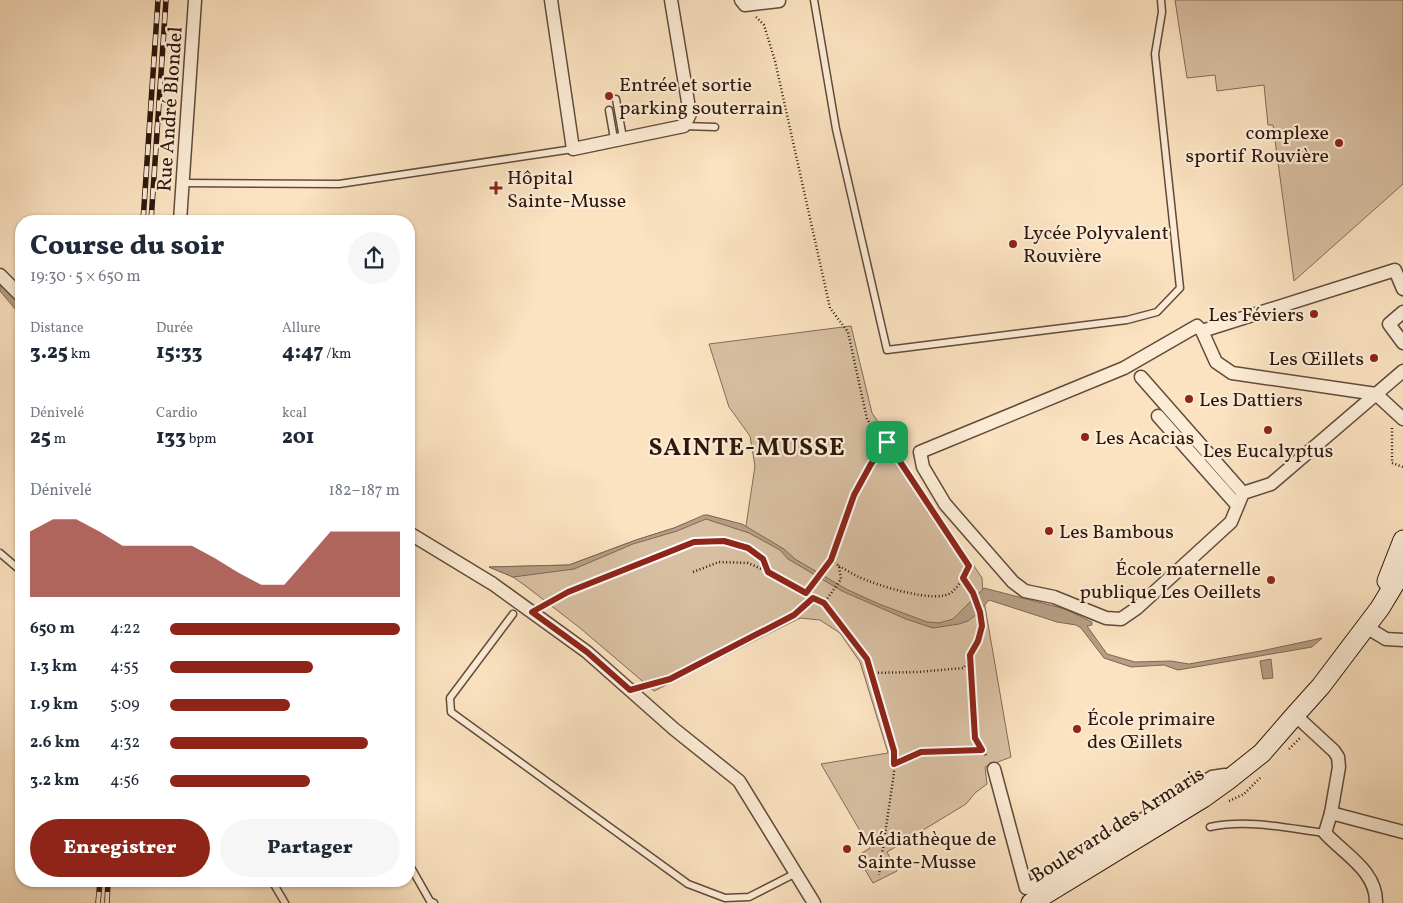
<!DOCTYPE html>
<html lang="fr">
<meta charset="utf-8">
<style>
:root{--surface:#fff;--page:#f6f6f7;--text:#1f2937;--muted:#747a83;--accent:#8f2418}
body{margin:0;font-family:Vollkorn,serif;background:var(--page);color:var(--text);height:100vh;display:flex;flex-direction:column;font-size:19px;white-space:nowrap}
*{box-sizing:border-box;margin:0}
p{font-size:16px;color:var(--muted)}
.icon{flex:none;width:28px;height:28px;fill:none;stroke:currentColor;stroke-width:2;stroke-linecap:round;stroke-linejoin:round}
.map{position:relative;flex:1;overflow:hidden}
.panel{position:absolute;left:15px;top:215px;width:400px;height:672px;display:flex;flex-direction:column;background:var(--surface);border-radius:20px;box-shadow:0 1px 4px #0004}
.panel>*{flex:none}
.pin{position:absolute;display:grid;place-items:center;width:42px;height:42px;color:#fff;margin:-21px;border-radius:10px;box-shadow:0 2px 8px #0006}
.round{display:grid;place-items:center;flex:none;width:52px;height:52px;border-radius:26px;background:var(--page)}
.headline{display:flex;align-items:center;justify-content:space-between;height:85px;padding:0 15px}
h1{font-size:28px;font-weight:800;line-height:38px}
.stats{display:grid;grid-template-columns:repeat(3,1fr);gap:8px;height:85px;padding:5px 15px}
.stats div{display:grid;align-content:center}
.stats b{font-size:21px;font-weight:800}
.stats small{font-size:14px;font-weight:400}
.stats p{font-size:14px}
.chart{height:140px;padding:10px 15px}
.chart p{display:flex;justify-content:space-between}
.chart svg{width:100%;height:90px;margin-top:5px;fill:var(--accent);opacity:.7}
.action{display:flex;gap:10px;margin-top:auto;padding:10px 15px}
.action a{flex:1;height:58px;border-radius:30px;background:var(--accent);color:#fff;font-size:20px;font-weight:800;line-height:58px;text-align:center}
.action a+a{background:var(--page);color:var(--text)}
ul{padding:0 15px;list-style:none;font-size:16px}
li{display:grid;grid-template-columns:80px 60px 1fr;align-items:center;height:38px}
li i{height:12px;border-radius:6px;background:var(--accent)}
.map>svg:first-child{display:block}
.green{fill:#d8bfa2;stroke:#846b58}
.water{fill:#b69d83;stroke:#806754}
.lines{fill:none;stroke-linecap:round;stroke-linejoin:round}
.lane-casing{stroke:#624a3a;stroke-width:9}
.street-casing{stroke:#624a3a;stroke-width:15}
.secondary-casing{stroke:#2f170d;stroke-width:21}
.path{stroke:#2f170d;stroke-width:2.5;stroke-dasharray:1 2.5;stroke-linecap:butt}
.lane{stroke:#fcecd6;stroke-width:6}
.street{stroke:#fcecd6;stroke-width:12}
.secondary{stroke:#fcecd6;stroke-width:19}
.rail-casing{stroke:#2f170d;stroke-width:5.5}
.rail{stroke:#fcecd6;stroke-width:4;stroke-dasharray:11;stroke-linecap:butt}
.route-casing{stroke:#fff;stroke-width:10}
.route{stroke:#8f2418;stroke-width:6}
.poi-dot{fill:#8f2418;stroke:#fcecd6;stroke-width:2}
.labels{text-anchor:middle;stroke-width:4.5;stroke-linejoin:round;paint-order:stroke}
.poi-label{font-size:20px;fill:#2f170d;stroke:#fcecd6;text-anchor:start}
.street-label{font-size:20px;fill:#2f170d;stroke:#fcecd6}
.district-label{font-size:25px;font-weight:bold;letter-spacing:1px;fill:#2f170d;stroke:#fcecd6}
</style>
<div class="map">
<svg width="1403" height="903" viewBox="0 0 1403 903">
<rect width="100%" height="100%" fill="#fbe2c0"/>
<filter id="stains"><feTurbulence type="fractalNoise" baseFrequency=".004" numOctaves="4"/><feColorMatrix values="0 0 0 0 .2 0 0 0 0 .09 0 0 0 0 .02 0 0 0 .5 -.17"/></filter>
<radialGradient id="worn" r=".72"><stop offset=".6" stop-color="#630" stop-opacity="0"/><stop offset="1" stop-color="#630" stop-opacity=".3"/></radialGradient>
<g class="green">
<polygon points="1175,0 1403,0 1403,184 1294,281 1273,125 1268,125 1264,85 1217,91 1215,75 1187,78"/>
<polygon points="851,326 872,413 982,578 983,595 1011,757 985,767 987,784 975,793 966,804 887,852 897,871 873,883 857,856 870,848 821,764 888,753 860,662 840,633 820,620 800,618 654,691 580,628 527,587 513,577 489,567 569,565 636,540 674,528 707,515 746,526 755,466 750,436 729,407 709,344"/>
</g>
<g class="water">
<polygon points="0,281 21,305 21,316 0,291"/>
<polygon points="704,515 707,515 742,524 784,549 795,559 846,589 879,604 927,622 939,623 953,619 984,588 1065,609 1092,622 1092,625 1087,626 1107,654 1135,662 1171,661 1189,664 1261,651 1322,638 1312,647 1178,670 1164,665 1131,667 1104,658 1081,628 1076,625 1057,622 989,600 977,614 968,621 959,624 933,628 906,619 842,591 788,559 780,550 749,533 706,519 677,531 633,544 574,569 513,577 489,567 569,565 636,540 674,528"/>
<polygon points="1271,659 1273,678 1263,679 1260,661"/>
</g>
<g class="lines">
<g class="lane-casing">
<g id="lane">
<polyline points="814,0 836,129 887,350 1127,320 1157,312 1180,288 1155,54 1162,12 1161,0"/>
<polyline points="616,99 623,138"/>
<polyline points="609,110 614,139"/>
<polyline points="684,126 715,127"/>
<polyline points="182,183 339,184 573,149"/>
<polyline points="0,553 21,571"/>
<polyline points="513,614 450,698 451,712 688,884 725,898 749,897 796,873"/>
<path d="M 1210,827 C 1248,819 1287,828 1325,833"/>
<polyline points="409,864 430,901 434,903"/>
<polyline points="272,881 285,903"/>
</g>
</g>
<g class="street-casing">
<g id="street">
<polyline points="551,0 573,149 684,126 690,114 671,0"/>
<polyline points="741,0 745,5 779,1"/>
<polyline points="180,221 195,0"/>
<polyline points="0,275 21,296"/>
<polyline points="1403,289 1395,270 1202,331 1197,326 1124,368 920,452 923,467 945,504 1013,582 1025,591 1054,597 1106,618 1121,619 1137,608 1231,522 1243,493 1271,484 1403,371"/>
<polyline points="1403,312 1389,324 1403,343"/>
<polyline points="1202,331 1216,362 1232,373 1376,394 1403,419"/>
<polyline points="1141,377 1243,493"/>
<polyline points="1158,416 1237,505"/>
<polyline points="409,533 493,584 587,652 674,729 739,781 814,903"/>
<polyline points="1366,627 1386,639 1403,640"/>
<path d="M 1295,715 L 1334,751 L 1338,757 L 1339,767 L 1331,813 L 1325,833 C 1344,854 1377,871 1376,903"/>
<polyline points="994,769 1026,888 1032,887 1212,777 1225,775 1228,780"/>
<polyline points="1331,813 1403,832"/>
</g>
</g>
<g class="secondary-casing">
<g id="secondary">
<polyline points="1387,581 1403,540"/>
<polyline points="1031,903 1203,798 1228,780 1262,753 1295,715 1321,686 1380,608 1403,570"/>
</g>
</g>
<g class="path">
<polyline points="756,17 764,25 775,61 830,308 848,332 867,419 875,431 887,442"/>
<polyline points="1392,428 1392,463 1403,467"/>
<polyline points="831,560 854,495 871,464 887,442 923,496"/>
<path d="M 839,566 C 845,569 852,574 859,577 C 876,585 937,605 952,592 C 960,585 965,574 969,566 L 938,519"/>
<polyline points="693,572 719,562 748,563 768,572 824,603 867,659 894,751 894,773 879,875"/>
<polyline points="806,593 831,560 839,566 841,579 825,602"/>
<polyline points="544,605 568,591 694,542 724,541 748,548 763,559 768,571"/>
<polyline points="970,656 975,738 987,757"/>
<path d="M 871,673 L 917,672 L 964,668 C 985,626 988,620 964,578"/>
<polyline points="645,686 670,679 795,615 813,598"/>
<polyline points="1289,749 1301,737"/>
<polyline points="894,764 921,752 982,750"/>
<polyline points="1229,801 1244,794 1262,776"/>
</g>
<use href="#lane" class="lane"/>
<use href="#street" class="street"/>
<use href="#secondary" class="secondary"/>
<g class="rail-casing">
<g id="rail">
<polyline points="143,221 158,0"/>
<polyline points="151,221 166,0"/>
<polyline points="98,903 100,881"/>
<polyline points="107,903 108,881"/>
</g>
</g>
<use href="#rail" class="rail"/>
</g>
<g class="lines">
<g class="route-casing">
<polygon id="route" points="887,442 969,566 963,578 973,593 980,612 982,626 978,641 970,655 975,738 982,750 921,752 894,764 894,751 867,659 824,603 813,598 794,615 670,679 630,690 587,652 532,612 568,592 694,542 724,541 748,548 763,559 768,572 806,593 831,560 854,495 871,464"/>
</g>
<use href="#route" class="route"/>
</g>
<g class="poi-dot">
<circle cx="609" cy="96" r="5"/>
<circle cx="1339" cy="143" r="5"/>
<path d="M493.5 180.5h5v5h5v5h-5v5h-5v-5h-5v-5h5z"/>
<circle cx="1013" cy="244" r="5"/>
<circle cx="1314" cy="314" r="5"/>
<circle cx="1374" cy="358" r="5"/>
<circle cx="1189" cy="399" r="5"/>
<circle cx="1268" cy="430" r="5"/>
<circle cx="1085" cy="437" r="5"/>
<circle cx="1049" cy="531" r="5"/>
<circle cx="1271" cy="580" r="5"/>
<circle cx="1077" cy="729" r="5"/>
<circle cx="847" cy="849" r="5"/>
</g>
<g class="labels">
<g class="poi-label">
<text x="619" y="91">Entrée et sortie<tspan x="619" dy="23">parking souterrain</tspan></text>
<text x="1329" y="139" text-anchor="end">complexe<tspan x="1329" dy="23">sportif Rouvière</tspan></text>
<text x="507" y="184">Hôpital<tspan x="507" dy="23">Sainte-Musse</tspan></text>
<text x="1023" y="239">Lycée Polyvalent<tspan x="1023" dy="23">Rouvière</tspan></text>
<text x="1304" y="321" text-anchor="end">Les Féviers</text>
<text x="1364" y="365" text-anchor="end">Les Œillets</text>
<text x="1199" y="406">Les Dattiers</text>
<text x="1095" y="444">Les Acacias</text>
<text x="1268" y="457" text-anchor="middle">Les Eucalyptus</text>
<text x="1059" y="538">Les Bambous</text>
<text x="1261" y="575" text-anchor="end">École maternelle<tspan x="1261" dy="23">publique Les Oeillets</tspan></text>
<text x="1087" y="725">École primaire<tspan x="1087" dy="23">des Œillets</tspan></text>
<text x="857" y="845">Médiathèque de<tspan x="857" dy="23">Sainte-Musse</tspan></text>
</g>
<g class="street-label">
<text transform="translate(169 109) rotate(-86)" y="7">Rue André Blondel</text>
<text transform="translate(1117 824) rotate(-32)" y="7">Boulevard des Armaris</text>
</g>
<g class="district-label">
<text x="747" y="455">SAINTE-MUSSE</text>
</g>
</g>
<rect width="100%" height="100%" filter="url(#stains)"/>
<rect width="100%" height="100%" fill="url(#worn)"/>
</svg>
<div class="pin" style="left:887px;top:442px;background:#1e9e55"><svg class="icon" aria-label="arrive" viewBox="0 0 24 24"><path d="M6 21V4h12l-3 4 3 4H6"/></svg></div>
<section class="panel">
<div class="headline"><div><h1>Course du soir</h1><p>19:30 · 5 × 650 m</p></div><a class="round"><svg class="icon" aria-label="share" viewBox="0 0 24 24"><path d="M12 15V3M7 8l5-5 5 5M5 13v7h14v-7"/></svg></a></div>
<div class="stats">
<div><p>Distance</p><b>3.25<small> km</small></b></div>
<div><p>Durée</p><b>15:33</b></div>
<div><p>Allure</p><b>4:47<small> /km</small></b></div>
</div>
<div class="stats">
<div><p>Dénivelé</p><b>25<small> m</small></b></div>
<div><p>Cardio</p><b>133<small> bpm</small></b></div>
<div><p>kcal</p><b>201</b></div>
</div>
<div class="chart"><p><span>Dénivelé</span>182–187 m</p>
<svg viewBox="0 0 160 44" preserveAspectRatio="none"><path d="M0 44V12L10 6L20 6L30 12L40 19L50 19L60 19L70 19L80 25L90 32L100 38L110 38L120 25L130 12L140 12L150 12L160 12V44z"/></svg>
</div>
<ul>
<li><b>650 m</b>4:22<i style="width:100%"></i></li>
<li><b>1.3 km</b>4:55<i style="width:62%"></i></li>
<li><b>1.9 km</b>5:09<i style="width:52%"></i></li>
<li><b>2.6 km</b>4:32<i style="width:86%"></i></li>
<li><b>3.2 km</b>4:56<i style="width:61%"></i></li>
</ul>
<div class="action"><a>Enregistrer</a><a>Partager</a></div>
</section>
</div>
